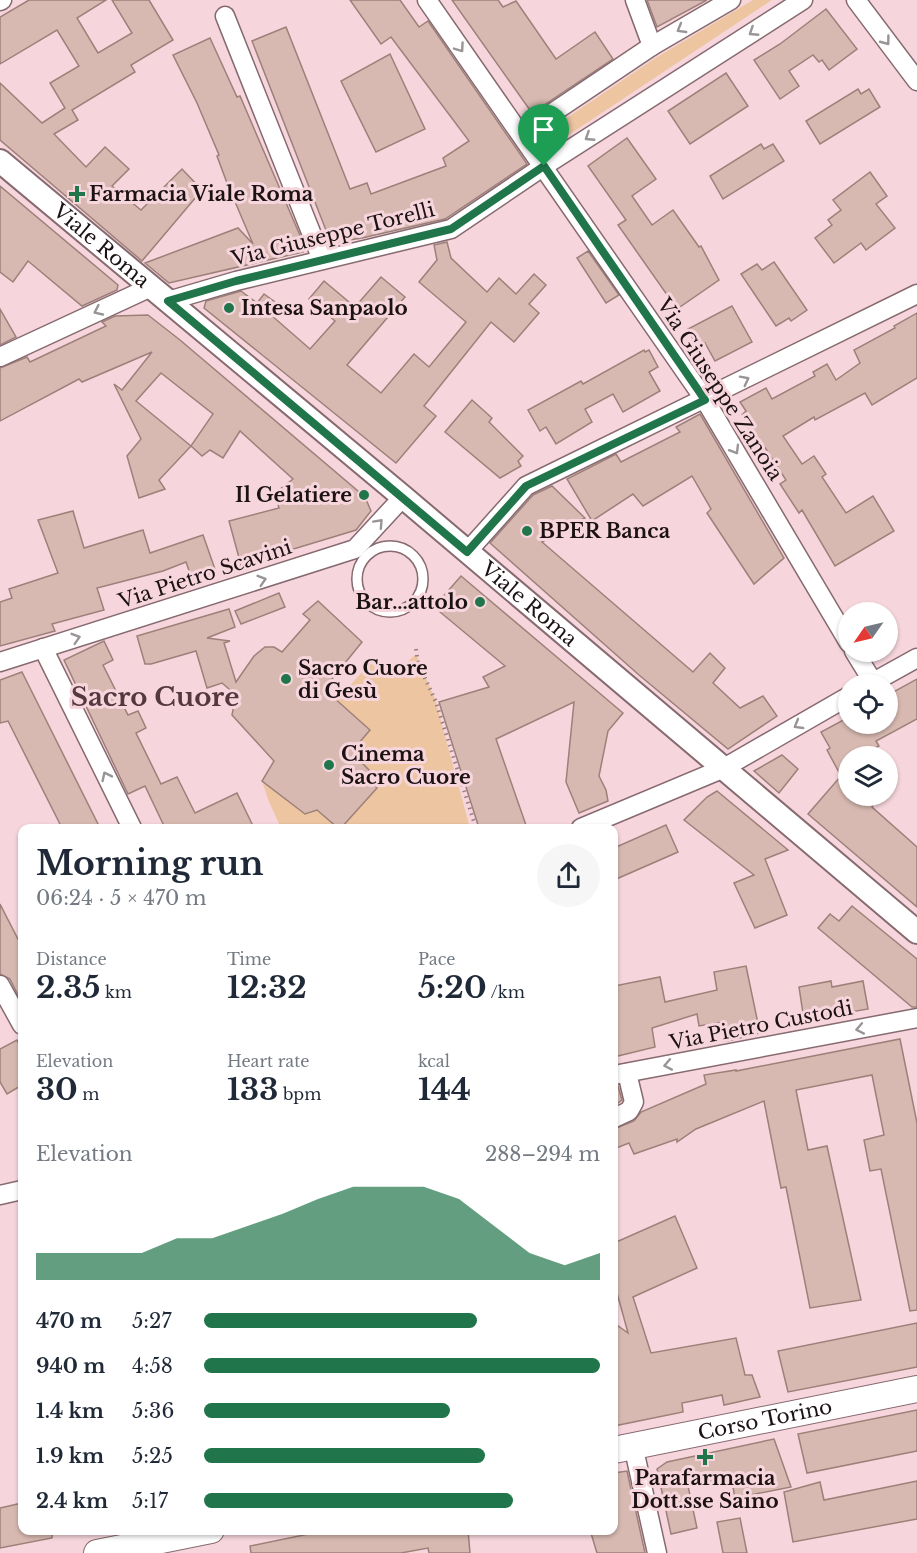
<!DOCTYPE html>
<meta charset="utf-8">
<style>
:root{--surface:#fff;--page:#f6f6f7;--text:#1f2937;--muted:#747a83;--accent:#20764a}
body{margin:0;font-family:"Libre Baskerville",serif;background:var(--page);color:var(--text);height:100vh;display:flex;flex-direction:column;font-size:22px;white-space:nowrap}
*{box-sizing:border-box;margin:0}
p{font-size:20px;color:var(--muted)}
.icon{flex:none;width:33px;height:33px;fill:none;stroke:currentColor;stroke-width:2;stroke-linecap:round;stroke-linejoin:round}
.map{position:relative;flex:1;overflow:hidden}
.sheet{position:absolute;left:18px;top:824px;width:600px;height:711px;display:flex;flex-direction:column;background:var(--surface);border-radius:12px;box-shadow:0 2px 4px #0004}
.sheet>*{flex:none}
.needle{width:39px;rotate:236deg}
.controls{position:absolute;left:838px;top:602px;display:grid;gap:12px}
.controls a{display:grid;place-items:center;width:60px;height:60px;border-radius:50%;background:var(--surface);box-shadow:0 2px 4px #0004;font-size:30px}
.pin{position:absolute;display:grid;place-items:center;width:51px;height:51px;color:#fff;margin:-62px -26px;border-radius:50% 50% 50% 0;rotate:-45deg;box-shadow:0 0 6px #0007}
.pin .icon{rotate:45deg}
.round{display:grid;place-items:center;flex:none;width:63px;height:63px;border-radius:32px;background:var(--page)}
.summary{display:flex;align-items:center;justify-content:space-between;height:102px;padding:0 18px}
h1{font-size:33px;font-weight:700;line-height:45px}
.stats{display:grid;grid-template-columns:repeat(3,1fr);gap:9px;height:102px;padding:6px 18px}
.stats div{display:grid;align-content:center}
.stats b{font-size:30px;font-weight:700}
.stats small{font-size:16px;font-weight:400}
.stats p{font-size:16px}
.chart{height:168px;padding:12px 18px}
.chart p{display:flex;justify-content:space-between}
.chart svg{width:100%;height:108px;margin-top:6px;fill:var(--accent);opacity:.7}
ul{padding:0 18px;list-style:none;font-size:20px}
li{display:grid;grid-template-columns:96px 72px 1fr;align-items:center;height:45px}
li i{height:15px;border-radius:8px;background:var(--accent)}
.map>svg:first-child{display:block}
.green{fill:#edc6a1}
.building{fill:#d7b9b1;stroke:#9d8079;stroke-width:1.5;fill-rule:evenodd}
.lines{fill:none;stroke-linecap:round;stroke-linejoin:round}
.service-casing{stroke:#866a70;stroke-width:12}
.minor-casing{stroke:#866a70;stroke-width:21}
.tertiary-casing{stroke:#866a70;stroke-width:26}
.secondary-casing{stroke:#866a70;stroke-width:28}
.path{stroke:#978185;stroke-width:4;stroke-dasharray:1.5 4.5;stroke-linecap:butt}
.service{stroke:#fff;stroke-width:9}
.minor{stroke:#fff;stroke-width:18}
.tertiary{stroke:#fff;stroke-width:22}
.secondary{stroke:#fff;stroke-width:26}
.oneway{stroke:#999495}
.route-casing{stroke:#fff;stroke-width:12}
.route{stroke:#20764a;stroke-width:8}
.poi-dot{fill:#20764a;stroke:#f6d6dc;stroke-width:2}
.labels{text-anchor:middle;stroke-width:6;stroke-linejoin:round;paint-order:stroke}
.poi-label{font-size:20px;font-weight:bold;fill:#1c1214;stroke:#f6d6dc;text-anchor:start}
.street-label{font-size:20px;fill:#1c1214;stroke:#f6d6dc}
.district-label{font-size:26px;font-weight:bold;fill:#53393f;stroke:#f6d6dc}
</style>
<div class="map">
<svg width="917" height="1553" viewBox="0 0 917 1553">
<rect width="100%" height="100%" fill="#f6d6dc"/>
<g class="green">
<polygon points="753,0 772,0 549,148 540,136 657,57"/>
<polygon points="416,654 435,699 470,828 281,828 269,802 262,781 343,706 337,700 370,663 391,677"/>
</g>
<g class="building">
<polygon points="29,0 106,0 77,18 98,53 132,33 112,0 149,0 173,40 131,65 135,72 72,110 78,120 54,134 86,167 105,147 129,169 112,186 141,210 182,169 202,190 142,261 0,140 0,83 42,123 65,108 50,83 79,66 57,30 0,64 0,17"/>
<polygon points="350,0 400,0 419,27 428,21 527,164 445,219 362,238 331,243 252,41 286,27 350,189 367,183 371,194 446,166 443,158 469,141 391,37 381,44"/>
<polygon points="452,0 498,0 503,7 516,1 556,59 595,32 613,59 532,113"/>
<polygon points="647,0 707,0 657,27"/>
<polygon points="826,9 857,49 829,70 822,60 819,62 813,55 789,71 799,86 780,99 754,60 780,44"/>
<polygon points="210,38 237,97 240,96 305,247 301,247 303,252 169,283 145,263 238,228 253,244 227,183 217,156 219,155 197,103 173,55"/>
<polygon points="390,54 425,129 376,152 341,81"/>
<polygon points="726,73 748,106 690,144 668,111"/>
<polygon points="858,89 861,94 869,89 880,107 820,144 806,121"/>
<polygon points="627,138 656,179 632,196 652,225 673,210 699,247 701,246 719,280 677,309 618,225 626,220 588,166"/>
<polygon points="761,144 764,149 773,144 784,161 723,199 710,176"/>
<polygon points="870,172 887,196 876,204 895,228 866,250 861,243 834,263 815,238 832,225 828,220 841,210 833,200"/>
<polygon points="0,186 118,285 117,290 82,306 28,261 13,282 0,272"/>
<polygon points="447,242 451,258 487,292 499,278 516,294 534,274 546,285 529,304 539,313 514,342 491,322 424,406 436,416 396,463 204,308 206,301 241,291 257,303 264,294 279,305 271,315 310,349 335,321 309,299 324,281 355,307 381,277 405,297 347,365 381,393 414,354 429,367 466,322 419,282 437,260 434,245"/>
<polygon points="588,251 619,295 606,303 577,258"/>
<polygon points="774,262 807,310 791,321 789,318 776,326 741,274 757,264 762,270"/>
<polygon points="732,306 752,342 715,361 705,343 697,347 688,329"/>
<polygon points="0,309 16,337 0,345"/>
<polygon points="917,313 917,378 872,405 865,393 815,420 814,417 783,436 802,464 814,456 826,474 822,477 846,513 873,496 894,531 835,566 802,510 799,513 780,484 786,480 764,446 760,449 742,415 746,411 740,402 766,388 772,399 815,376 813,372 827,364 836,380 860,363 854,350 895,328 894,326"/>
<path d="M 148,315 L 180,340 L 365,497 L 371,511 L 356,530 L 241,565 L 229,521 L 279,508 L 275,493 L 293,479 L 240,431 L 223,458 L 210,450 L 202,456 L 191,446 L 159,480 L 165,489 L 139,498 L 127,456 L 141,439 L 114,384 L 122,390 L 152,352 L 82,382 L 79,379 L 0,421 L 0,368 L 27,357 L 30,362 L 106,326 L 102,322 L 115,316 ZM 161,373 L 213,414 L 191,446 L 136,401 Z"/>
<polygon points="644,350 645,352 649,350 658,367 649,372 660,391 623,412 613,394 585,409 592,422 556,444 546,427 540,431 528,410 581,381 583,384"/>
<polygon points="472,400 492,418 489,422 523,456 518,461 521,466 500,478 445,432"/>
<polygon points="700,414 784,558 754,584 707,513 711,509 692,476 643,506 633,494 592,521 567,479 616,454 621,462 680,432 676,427"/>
<polygon points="552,486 585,518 542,542 693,672 710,653 725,668 713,683 740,708 763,696 777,716 728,749 639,675 490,543 533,495"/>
<polygon points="73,511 84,548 143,530 150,553 203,535 216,572 192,579 186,562 163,571 97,588 104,610 52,624 55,631 0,646 0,602 12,598 9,589 58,573 38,520"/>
<polygon points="461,576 623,713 608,731 599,776 606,790 608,801 579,813 566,782 574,702 496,739 527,828 479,828 439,702 489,687 483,677 505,666 434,607"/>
<polygon points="279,593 285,607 241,624 235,611"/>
<polygon points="318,601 362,642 324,689 370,730 359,743 368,750 359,760 369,770 366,777 377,788 341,828 338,828 317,810 305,814 262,781 274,761 232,715 236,695 222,683 207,688 196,651 151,664 145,664 137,636 229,609 235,627 207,638 230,641 224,643 236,682 254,656 265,647 274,647 282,652 310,620 303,614"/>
<polygon points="104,641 113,660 103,665 128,715 138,711 146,728 136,733 161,784 177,777 195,813 237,793 254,828 165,828 145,786 128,794 64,660"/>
<polygon points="22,672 100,828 62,828 8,721 0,723 0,680"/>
<polygon points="917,679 917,719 876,741 879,746 861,756 849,756 849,795 880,795 872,807 917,847 917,907 808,814 841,776 827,750 830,748 821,732 849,717 849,723 888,723 888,695"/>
<polygon points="782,755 798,769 779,793 754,771"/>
<polygon points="717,791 788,850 765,859 787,915 755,928 734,883 754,875 684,820 707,797"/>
<polygon points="666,825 678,852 614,880 614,848"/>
<polygon points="0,904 22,947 22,995 19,997 10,979 0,974"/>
<polygon points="852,906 917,959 917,1007 912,1007 818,928 830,914 839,921"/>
<polygon points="746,966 760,1033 727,1041 722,1022 699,1026 697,1014 652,1028 655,1047 614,1057 614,986 660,977 665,1002 717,990 714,972"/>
<polygon points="831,981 832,987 863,981 868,1009 804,1020 799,987"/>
<polygon points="900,1039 917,1123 917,1310 910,1311 881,1169 870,1171 864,1140 884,1135 872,1075 796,1090 808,1150 827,1146 861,1300 810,1308 786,1187 781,1188 764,1101 696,1129 677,1142 677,1139 634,1154 629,1143 614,1149 614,1129 634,1121 641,1112 706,1084 704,1075 736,1070 736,1071"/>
<polygon points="17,1040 22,1051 22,1085 7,1094 0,1082 0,1049"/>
<polygon points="614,1086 618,1086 622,1100 614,1106"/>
<polygon points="675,1216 697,1268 633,1297 651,1353 736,1338 745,1375 752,1375 760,1397 724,1405 722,1395 682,1403 683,1412 614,1426 614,1323 628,1333 614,1282 614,1243"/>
<polygon points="917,1323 917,1367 788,1392 778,1351"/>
<polygon points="917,1410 917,1451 807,1473 798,1434"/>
<polygon points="774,1439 791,1487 735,1498 731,1477 688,1486 697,1528 671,1534 657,1469 667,1462"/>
<polygon points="627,1471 645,1553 597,1553 590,1530 614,1530 614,1473"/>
<polygon points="917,1481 917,1519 793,1542 784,1492 820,1482 824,1500"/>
<polygon points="22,1503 22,1530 52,1530 52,1538 0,1548 0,1508"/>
<polygon points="740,1518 747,1553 723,1553 717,1522"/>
<polygon points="328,1530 468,1530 470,1553 429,1553 428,1548 401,1553 251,1553 250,1546"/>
</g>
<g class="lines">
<g class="service-casing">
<circle id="service" cx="390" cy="579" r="33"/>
</g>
<g class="minor-casing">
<g id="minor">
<polyline points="427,0 705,400 849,643"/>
<polyline points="635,0 652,46"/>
<polyline points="856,0 917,81"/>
<polyline points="0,1 2,0"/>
<polyline points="225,16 322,260"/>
<polyline points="521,134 652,46 731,0"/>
<polyline points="168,301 236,281 451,229 544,166 803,0"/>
<polyline points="0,357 151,287"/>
<polyline points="467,552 526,486 917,294"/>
<polyline points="43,648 132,828"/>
<polyline points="854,651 873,682"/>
<polyline points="0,662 355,549 403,497"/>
<polyline points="870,684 917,658"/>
<polyline points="581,828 722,769 849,696"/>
<polyline points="0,985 22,1025"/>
<polyline points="614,1075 917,1018"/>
<polyline points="614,1118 629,1111 634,1102 627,1073"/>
<polyline points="0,1195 22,1190"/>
<polyline points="633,1445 657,1553"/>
</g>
</g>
<g class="tertiary-casing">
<g id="tertiary">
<path id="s1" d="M 0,161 L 403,497 L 917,932"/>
</g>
</g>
<g class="secondary-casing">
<g id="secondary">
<path id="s2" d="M 614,1450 L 917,1389"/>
<polyline points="97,1553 211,1530"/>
</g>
</g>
<polyline class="path" points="416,649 418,663 436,702 476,828"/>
<use href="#service" class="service"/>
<use href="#minor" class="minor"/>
<use href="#tertiary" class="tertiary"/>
<use href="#secondary" class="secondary"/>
</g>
<defs><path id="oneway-chevron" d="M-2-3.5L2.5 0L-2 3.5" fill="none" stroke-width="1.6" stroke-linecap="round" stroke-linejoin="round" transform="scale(1.5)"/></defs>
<g class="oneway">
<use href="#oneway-chevron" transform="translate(681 29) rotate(150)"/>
<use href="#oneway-chevron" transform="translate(753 32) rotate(147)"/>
<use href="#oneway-chevron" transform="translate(886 41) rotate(53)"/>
<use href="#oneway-chevron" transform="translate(460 48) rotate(55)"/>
<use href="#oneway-chevron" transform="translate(589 137) rotate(147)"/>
<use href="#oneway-chevron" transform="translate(98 311) rotate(155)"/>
<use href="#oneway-chevron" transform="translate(745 380) rotate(-27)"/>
<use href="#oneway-chevron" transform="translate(735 450) rotate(59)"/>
<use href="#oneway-chevron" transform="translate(379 523) rotate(-47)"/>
<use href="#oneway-chevron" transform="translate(262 580) rotate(-17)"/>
<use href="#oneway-chevron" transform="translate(76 638) rotate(-17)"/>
<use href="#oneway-chevron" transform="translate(798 725) rotate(150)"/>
<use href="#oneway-chevron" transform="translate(106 776) rotate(-116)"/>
<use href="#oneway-chevron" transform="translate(860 1029) rotate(169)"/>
<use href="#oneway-chevron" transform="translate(668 1065) rotate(169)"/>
</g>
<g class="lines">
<g class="route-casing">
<polygon id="route" points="544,166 705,400 526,486 467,552 168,301 236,281 451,229"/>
</g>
<use href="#route" class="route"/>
</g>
<g class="poi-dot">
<path d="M74 185h6v6h6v6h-6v6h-6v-6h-6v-6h6z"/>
<circle cx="229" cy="308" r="6"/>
<circle cx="364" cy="495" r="6"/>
<circle cx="527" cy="531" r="6"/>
<circle cx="480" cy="602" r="6"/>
<circle cx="286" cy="679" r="6"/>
<circle cx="329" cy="765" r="6"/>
<path d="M702 1448h6v6h6v6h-6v6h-6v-6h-6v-6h6z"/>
</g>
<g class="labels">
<g class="poi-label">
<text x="89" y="201">Farmacia Viale Roma</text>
<text x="241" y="315">Intesa Sanpaolo</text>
<text x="352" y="502" text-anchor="end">Il Gelatiere</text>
<text x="539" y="538">BPER Banca</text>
<text x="468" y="609" text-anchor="end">Bar...attolo</text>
<text x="298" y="675">Sacro Cuore<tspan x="298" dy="23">di Gesù</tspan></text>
<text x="341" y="761">Cinema<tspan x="341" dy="23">Sacro Cuore</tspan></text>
<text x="705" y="1485" text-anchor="middle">Parafarmacia<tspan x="705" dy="23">Dott.sse Saino</tspan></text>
</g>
<g class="street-label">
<text transform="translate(333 234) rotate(-14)" y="7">Via Giuseppe Torelli</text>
<text dy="7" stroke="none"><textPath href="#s1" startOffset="132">Viale Roma</textPath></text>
<text transform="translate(720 389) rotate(57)" y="7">Via Giuseppe Zanoia</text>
<text transform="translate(205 574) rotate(-18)" y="7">Via Pietro Scavini</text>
<text dy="7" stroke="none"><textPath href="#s1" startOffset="690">Viale Roma</textPath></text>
<text transform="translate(761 1025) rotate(-11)" y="7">Via Pietro Custodi</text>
<text dy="7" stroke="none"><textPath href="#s2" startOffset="154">Corso Torino</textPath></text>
</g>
<g class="district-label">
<text x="155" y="706">Sacro Cuore</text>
</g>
</g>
</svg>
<div class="controls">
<a><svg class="needle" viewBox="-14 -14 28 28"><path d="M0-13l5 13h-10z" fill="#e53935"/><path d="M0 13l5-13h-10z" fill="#747a83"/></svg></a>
<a><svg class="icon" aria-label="locate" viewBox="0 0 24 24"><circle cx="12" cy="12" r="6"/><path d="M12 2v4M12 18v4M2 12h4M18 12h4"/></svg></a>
<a><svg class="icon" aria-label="layers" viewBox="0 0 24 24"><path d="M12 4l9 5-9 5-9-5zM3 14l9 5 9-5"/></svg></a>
</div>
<div class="pin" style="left:544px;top:166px;background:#1e9e55"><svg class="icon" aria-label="arrive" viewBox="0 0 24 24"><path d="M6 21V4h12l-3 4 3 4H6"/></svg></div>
<section class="sheet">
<div class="summary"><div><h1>Morning run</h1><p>06:24 · 5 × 470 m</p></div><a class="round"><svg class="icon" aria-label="share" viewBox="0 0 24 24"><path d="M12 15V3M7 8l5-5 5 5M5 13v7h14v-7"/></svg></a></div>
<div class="stats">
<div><p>Distance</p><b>2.35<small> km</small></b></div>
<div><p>Time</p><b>12:32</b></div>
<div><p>Pace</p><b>5:20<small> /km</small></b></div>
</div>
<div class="stats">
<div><p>Elevation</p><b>30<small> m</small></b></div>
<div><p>Heart rate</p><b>133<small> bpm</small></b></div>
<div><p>kcal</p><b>144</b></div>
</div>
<div class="chart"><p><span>Elevation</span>288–294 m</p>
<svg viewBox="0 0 160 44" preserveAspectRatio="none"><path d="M0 44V33L10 33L20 33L30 33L40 27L50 27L60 22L70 17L80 11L90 6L100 6L110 6L120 11L130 22L140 33L150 38L160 33V44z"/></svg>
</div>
<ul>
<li><b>470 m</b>5:27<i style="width:69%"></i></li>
<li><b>940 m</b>4:58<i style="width:100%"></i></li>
<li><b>1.4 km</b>5:36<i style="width:62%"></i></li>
<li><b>1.9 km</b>5:25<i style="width:71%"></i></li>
<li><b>2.4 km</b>5:17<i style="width:78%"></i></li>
</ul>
</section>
</div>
